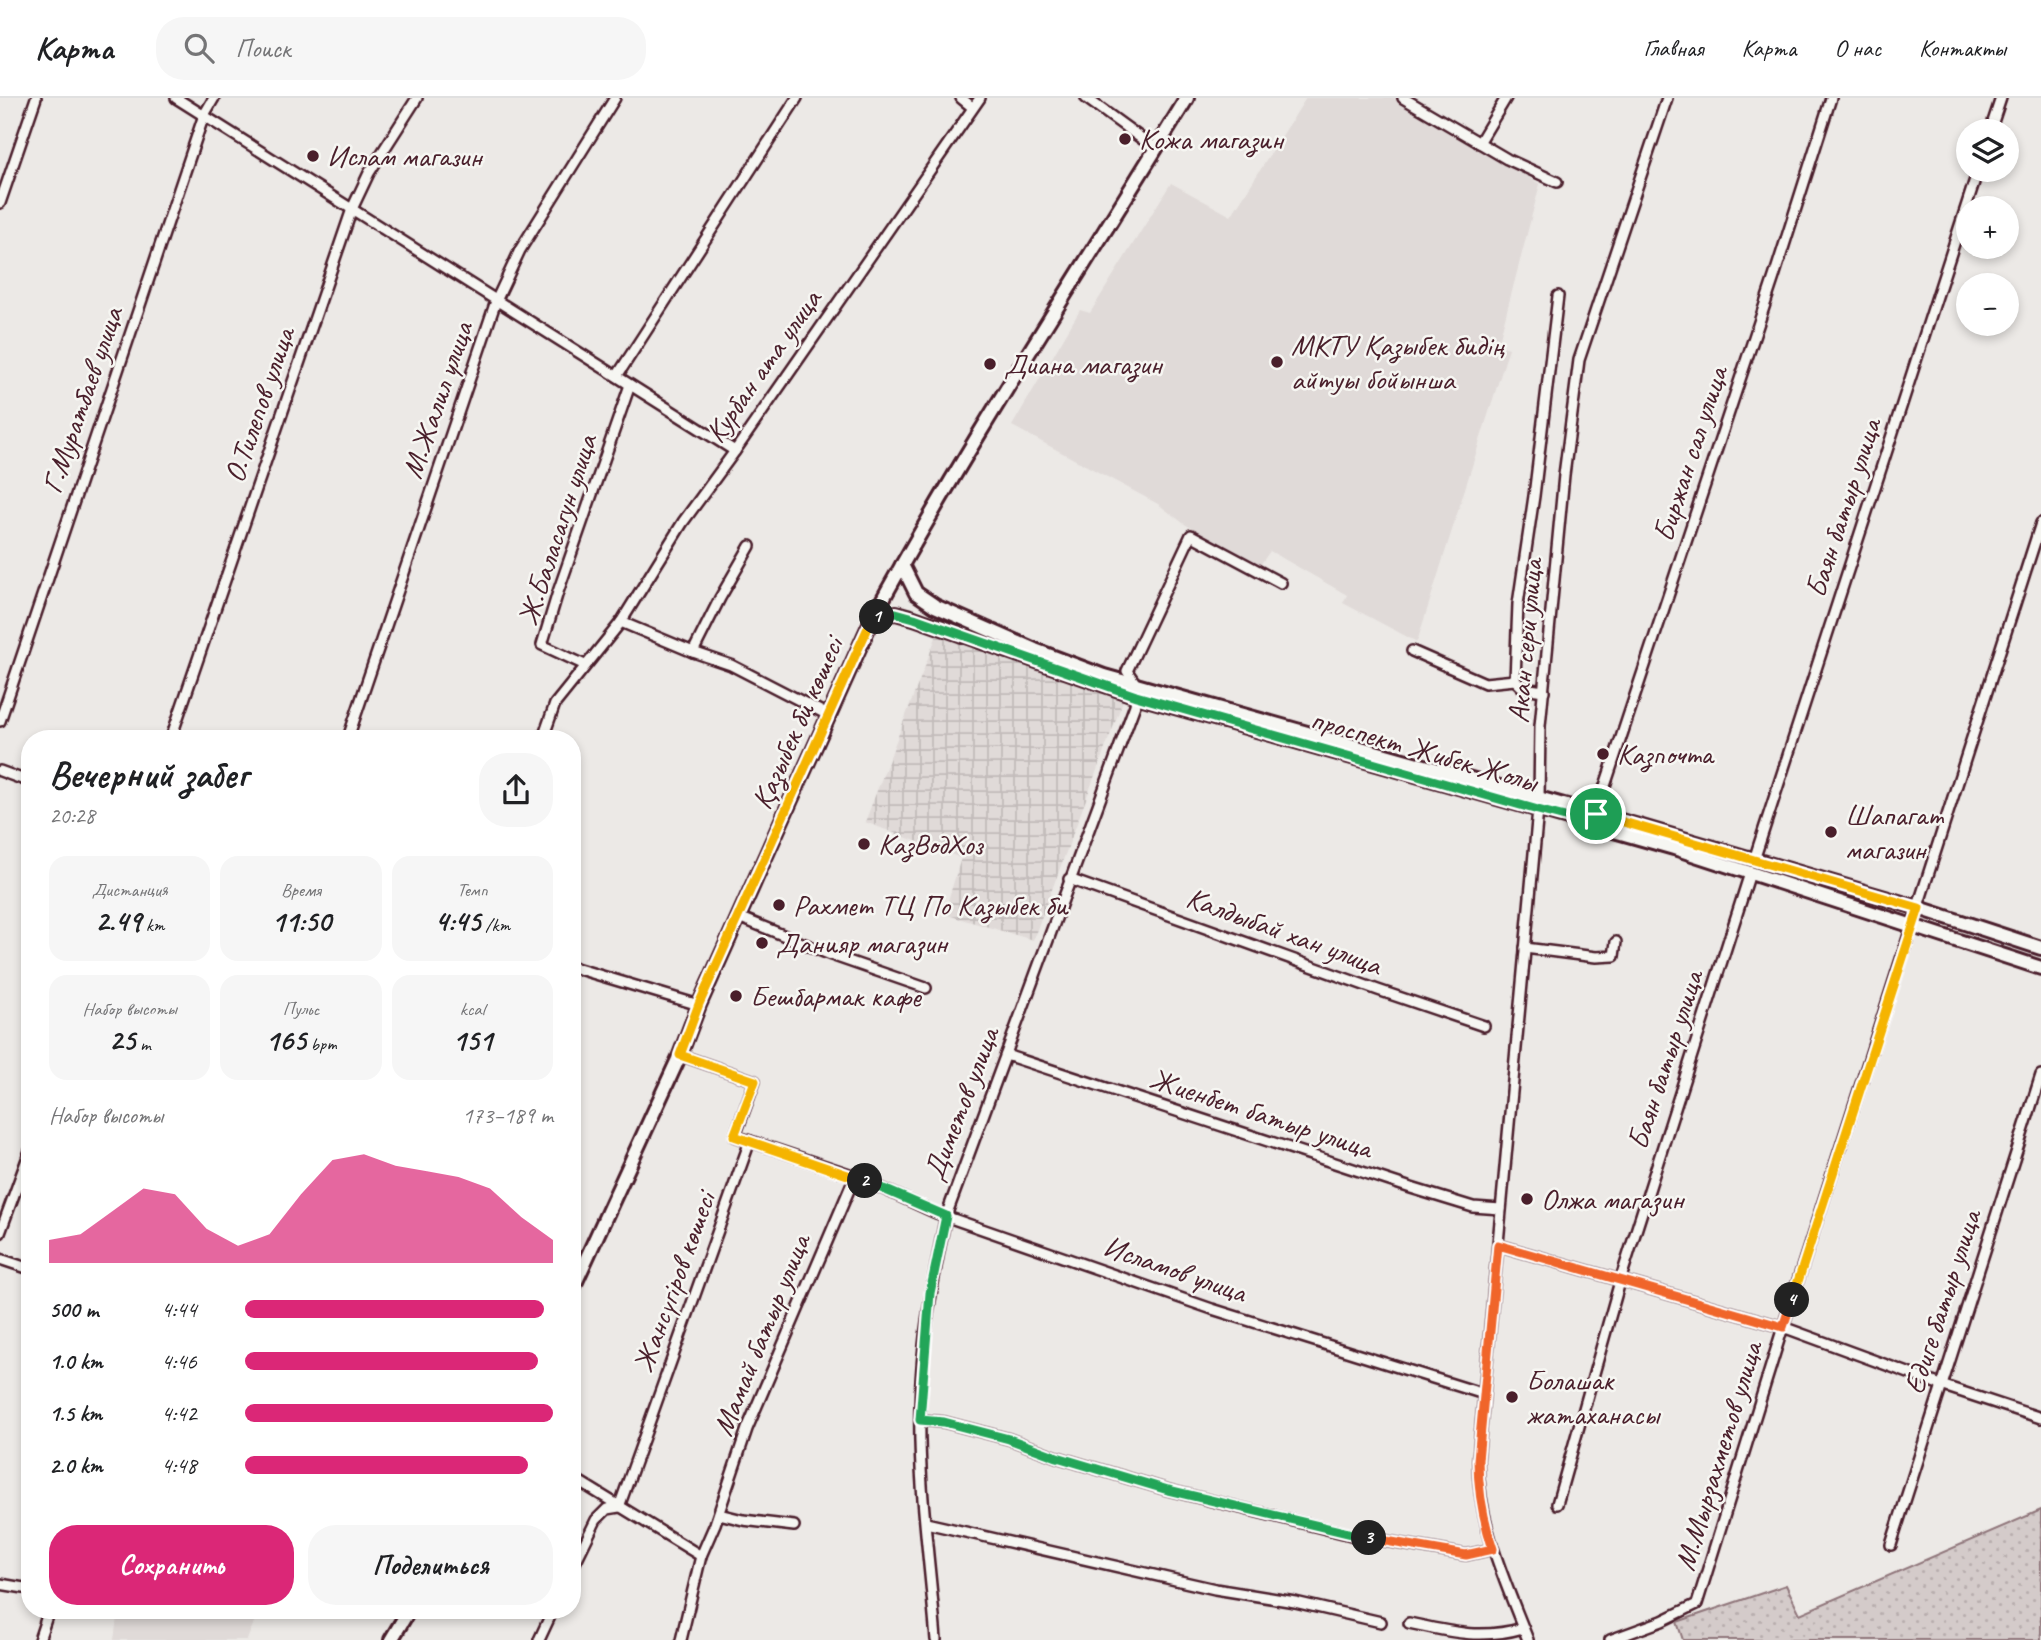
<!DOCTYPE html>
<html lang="ru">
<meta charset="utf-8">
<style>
:root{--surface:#fff;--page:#f6f6f6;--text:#202124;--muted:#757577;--line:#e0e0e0;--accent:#db2777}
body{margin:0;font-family:Caveat,sans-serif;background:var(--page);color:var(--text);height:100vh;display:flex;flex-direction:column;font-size:26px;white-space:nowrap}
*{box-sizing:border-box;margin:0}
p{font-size:23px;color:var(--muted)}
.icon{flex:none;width:38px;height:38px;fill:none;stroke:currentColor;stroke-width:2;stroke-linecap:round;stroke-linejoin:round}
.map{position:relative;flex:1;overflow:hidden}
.details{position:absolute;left:21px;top:632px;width:560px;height:889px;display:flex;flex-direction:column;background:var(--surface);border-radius:28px;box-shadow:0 4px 10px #0003}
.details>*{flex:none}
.fabs{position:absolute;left:1956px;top:21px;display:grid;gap:14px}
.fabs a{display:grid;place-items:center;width:63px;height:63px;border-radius:50%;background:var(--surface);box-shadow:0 4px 10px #0003;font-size:35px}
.pin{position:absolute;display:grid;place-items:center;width:60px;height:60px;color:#fff;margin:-30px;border:4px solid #fff;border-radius:50%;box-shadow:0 2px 7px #0007}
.km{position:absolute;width:35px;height:35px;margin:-18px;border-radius:50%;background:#222;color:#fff;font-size:19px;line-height:35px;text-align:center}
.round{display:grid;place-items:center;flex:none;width:74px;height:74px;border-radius:28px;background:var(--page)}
.head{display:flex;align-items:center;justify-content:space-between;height:119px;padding:0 28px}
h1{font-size:38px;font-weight:700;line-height:52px}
.stats{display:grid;grid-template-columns:repeat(3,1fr);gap:10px;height:119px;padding:7px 28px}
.stats div{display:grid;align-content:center;border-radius:18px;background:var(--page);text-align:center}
.stats b{font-size:30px;font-weight:700}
.stats small{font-size:19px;font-weight:400}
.stats p{font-size:19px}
.chart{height:196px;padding:14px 28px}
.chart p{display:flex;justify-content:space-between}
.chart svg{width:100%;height:126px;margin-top:7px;fill:var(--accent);opacity:.7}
.button{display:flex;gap:14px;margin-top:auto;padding:14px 28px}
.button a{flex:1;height:80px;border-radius:28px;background:var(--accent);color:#fff;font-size:28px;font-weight:700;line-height:80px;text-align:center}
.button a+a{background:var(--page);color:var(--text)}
ul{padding:0 28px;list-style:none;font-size:23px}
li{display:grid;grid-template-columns:112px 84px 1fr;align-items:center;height:52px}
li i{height:18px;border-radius:9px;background:var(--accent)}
header{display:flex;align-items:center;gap:42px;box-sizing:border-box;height:98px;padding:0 35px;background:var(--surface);border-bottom:2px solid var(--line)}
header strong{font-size:33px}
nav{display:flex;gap:38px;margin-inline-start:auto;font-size:24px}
.search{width:490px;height:63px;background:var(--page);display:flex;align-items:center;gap:18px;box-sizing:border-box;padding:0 24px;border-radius:28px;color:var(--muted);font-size:26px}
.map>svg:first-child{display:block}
.built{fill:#e0dad8}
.industrial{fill:url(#industrial-grid)}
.park{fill:url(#park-dots);stroke:#8f757a;stroke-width:2}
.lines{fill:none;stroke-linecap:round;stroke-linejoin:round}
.minor-casing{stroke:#4a1f2b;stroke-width:14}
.tertiary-casing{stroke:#4a1f2b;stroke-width:18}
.secondary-casing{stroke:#4a1f2b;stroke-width:18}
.minor{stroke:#f6f6f2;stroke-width:9}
.tertiary{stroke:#f6f6f2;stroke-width:12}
.secondary{stroke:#f6f6f2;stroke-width:12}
.split-1-casing{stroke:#fff;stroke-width:14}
.split-2-casing{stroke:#fff;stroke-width:14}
.split-3-casing{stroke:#fff;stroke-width:14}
.split-4-casing{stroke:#fff;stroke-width:14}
.split-5-casing{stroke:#fff;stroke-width:14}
.split-1{stroke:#22a559;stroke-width:9}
.split-2{stroke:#f5b400;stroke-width:9}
.split-3{stroke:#22a559;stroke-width:9}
.split-4{stroke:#f0652b;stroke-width:9}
.split-5{stroke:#f5b400;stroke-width:9}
.poi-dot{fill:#4a1f2b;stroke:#f6f6f2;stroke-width:2.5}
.labels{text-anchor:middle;stroke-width:5;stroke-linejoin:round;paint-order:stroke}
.poi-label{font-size:30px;fill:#4a1f2b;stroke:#f6f6f2;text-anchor:start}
.street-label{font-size:30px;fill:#4a1f2b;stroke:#f6f6f2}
</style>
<header>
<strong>Карта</strong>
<div class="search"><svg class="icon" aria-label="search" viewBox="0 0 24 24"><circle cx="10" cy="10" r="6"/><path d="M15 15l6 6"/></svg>Поиск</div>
<nav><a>Главная</a><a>Карта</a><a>О нас</a><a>Контакты</a></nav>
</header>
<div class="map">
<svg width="2041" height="1542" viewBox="0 0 2041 1542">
<defs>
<pattern id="industrial-grid" width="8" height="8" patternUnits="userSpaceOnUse" patternTransform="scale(1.75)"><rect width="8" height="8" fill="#e0dad8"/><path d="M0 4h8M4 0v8" fill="none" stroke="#c2bbba"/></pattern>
<pattern id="park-dots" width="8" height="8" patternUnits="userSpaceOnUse" patternTransform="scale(1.75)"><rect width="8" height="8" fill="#d4cbca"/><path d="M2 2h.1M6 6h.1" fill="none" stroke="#b8aeae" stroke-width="1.8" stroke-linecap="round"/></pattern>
</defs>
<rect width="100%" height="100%" fill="#ece9e6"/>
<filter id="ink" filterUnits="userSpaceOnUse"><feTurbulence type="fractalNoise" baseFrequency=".0143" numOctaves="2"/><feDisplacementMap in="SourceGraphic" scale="14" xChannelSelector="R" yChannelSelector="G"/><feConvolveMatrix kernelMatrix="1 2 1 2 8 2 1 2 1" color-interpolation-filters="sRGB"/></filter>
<g filter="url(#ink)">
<g class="built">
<polygon points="1306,0 1395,0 1540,86 1498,247 1509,250 1417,544 1343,505 1347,497 1270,453 1258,470 1183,425 1158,406 1012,328 1080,212 1090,215 1171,85 1231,118"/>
<polygon points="118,1512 237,1512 256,1519 247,1542 114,1542"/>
</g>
<polygon class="industrial" points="938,534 1123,603 1033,842 944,816 961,760 865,724"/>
<polygon class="park" points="2041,1412 2041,1542 1683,1542 1677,1524 1786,1487 1800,1516"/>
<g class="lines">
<g class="minor-casing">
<g id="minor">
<polyline points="176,0 735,353"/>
<polyline points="961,0 972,9"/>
<polyline points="1086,0 1156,51"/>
<polyline points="1403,0 1507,61 1557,84"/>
<polyline points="1990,33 2001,0"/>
<polyline points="1479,45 1506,0"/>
<polyline points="0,105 36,0"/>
<polyline points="617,278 797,0"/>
<polyline points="750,448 720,500 693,554 731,567 828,617"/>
<polyline points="621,524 693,554"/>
<polyline points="1412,553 1485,585 1515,582"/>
<polyline points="585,567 542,547 558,494 630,287"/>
<polyline points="1544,593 1523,590 1515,582 1518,506 1534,398 1558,198"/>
<polyline points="0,623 204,17 214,0"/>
<polyline points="171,640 352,111 369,75 417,0"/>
<polyline points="348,640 496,203 520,152 615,0"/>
<polyline points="543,640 555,606 621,524 683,424 735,353 980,0"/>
<polyline points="0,673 30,684"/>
<polyline points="1594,721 1774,179 1831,0"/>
<polyline points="1754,762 1978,72"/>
<polyline points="1069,781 1378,892 1484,928"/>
<polyline points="739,819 831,857 926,890"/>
<polyline points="1525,850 1596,859 1614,858 1616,844"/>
<polyline points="572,869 699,907"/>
<polyline points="1006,957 1411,1090 1473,1109 1501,1111"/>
<polyline points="750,1043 855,1078 936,1115 1212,1211 1484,1296"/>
<polyline points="0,1135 30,1053"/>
<polyline points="1498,1147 1783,1229 1941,1287 2041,1320"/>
<polyline points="0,1161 30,1171"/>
<polyline points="920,1322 944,1324 1009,1341 1057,1359 1168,1392 1351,1437 1466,1457 1493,1451"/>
<polyline points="572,1379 701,1458"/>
<polyline points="1557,1406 1621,1180 1750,775"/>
<polyline points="719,1416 743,1422 794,1428"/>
<polyline points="926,1425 1215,1491 1295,1504 1381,1524"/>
<polyline points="1891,1447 2041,977"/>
<polyline points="572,1471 596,1422 607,1411 619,1409 750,1043 735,1038 755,983 680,957"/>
<polyline points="0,1486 30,1491"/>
<path d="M 1409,1525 C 1451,1534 1481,1542 1523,1530"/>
<polyline points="39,1542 49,1512"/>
<polyline points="539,1542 553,1512"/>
<polyline points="681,1542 701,1458 715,1426 747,1331 855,1078"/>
<path d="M 936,1542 C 930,1465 918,1386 920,1308 C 921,1244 933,1181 946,1118 L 1135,607 L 1138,589 L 1127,573 L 1191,437 L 1281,485"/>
<path d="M 1528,1542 C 1505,1483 1478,1426 1478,1362 L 1539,701 L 1540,628 L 1564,377 L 1579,262 L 1667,0"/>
<polyline points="1610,1542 1662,1523 1697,1506 1783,1229 2041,425"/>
</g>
</g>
<g class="tertiary-casing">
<g id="tertiary">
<polyline points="902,467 916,495 935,508 1035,552 1104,578 1642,729 1919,810 2041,850"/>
<polyline points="873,519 896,515 914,520 1136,598 1674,750 2041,870"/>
</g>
</g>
<g class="secondary-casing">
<g id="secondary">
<path d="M 572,1192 L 680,957 L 699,907 L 873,519 C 970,342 1082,172 1187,0"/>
<polyline points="391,1542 409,1512"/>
</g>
</g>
<use href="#minor" class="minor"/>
<use href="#tertiary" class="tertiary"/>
<use href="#secondary" class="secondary"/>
</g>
</g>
<g class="lines" filter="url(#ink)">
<g class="split-1-casing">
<polyline id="split-1" points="877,519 896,515 914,520 1136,598 1538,712 1592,726 1596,716"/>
</g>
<g class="split-2-casing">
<polyline id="split-2" points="865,1083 734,1038 755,983 680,957 699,906 855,558 873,519 877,519"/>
</g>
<g class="split-3-casing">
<polyline id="split-3" points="865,1083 946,1118 930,1195 920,1322 944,1324 1009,1341 1057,1359 1168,1392 1369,1440"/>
</g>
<g class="split-4-casing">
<path id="split-4" d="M 1369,1440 L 1466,1457 L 1493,1451 C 1483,1421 1478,1394 1478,1362 L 1498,1147 L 1783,1229 L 1792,1202"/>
</g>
<g class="split-5-casing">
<polyline id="split-5" points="1596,716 1919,810 1792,1202"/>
</g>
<use href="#split-1" class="split-1"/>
<use href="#split-2" class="split-2"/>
<use href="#split-3" class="split-3"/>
<use href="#split-4" class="split-4"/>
<use href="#split-5" class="split-5"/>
</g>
<g class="poi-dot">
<circle cx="1125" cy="41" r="7"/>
<circle cx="313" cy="58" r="7"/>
<circle cx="1277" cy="264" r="7"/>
<circle cx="990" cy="266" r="7"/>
<circle cx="1603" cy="656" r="7"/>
<circle cx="1831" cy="734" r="7"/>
<circle cx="864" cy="746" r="7"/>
<circle cx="779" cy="807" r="7"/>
<circle cx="762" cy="845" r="7"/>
<circle cx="736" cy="898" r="7"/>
<circle cx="1527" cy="1101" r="7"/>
<circle cx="1512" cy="1299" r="7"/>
</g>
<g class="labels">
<g class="poi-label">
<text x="1139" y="51">Кожа магазин</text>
<text x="327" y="68">Ислам магазин</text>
<text x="1291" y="257">МКТУ Қазыбек бидің<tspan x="1291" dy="34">айтуы бойынша</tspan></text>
<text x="1004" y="276">Диана магазин</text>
<text x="1617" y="666">Казпочта</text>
<text x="1845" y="727">Шапагат<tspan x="1845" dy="34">магазин</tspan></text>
<text x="878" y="756">КазВодХоз</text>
<text x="793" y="817">Рахмет ТЦ По Казыбек би</text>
<text x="776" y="855">Данияр магазин</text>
<text x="750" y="908">Бешбармак кафе</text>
<text x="1541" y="1111">Олжа магазин</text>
<text x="1526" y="1292">Болашак<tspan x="1526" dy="34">жатаханасы</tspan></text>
</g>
<g class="street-label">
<text transform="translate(763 268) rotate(-55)" y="10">Курбан ата улица</text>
<text transform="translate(82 302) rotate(-71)" y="10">Г.Муратбаев улица</text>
<text transform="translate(437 302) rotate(-71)" y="10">М.Жалил улица</text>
<text transform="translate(259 307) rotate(-71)" y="10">О.Тилепов улица</text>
<text transform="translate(1690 356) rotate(-72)" y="10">Биржан сал улица</text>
<text transform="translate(1843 410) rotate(-72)" y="10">Баян батыр улица</text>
<text transform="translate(557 432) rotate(-72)" y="10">Ж.Баласагун улица</text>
<text transform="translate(1525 543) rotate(-85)" y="10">Акан сери улица</text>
<text transform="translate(797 625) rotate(-66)" y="10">Қазыбек би көшесі</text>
<text transform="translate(1424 652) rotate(16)" y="10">проспект Жибек Жолы</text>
<text transform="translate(1284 833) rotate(20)" y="10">Калдыбай хан улица</text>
<text transform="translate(1665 962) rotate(-72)" y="10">Баян батыр улица</text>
<text transform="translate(961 1006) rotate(-69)" y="10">Диметов улица</text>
<text transform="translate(1261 1015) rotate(18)" y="10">Жиенбет батыр улица</text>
<text transform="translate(1175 1171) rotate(19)" y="10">Исламов улица</text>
<text transform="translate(674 1184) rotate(-70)" y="10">Жансүгіров көшесі</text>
<text transform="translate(1942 1204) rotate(-72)" y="10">Едиге батыр улица</text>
<text transform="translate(761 1237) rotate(-68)" y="10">Мамай батыр улица</text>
<text transform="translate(1718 1358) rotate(-73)" y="10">М.Мырзахметов улица</text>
</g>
</g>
</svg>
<div class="fabs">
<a><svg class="icon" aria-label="layers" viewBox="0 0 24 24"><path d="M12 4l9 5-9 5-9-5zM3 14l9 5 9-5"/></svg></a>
<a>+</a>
<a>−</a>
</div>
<div class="pin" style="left:1596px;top:716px;background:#1e9e55"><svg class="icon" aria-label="arrive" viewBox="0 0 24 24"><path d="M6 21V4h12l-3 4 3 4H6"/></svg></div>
<b class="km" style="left:877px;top:519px">1</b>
<b class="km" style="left:865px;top:1083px">2</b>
<b class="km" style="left:1369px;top:1440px">3</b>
<b class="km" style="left:1792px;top:1202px">4</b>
<section class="details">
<div class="head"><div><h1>Вечерний забег</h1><p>20:28</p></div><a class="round"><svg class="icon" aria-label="share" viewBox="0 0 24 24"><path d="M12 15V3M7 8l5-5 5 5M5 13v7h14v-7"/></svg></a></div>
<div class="stats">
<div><p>Дистанция</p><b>2.49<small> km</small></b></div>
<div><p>Время</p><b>11:50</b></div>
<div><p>Темп</p><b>4:45<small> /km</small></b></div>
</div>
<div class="stats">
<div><p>Набор высоты</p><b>25<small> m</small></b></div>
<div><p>Пульс</p><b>165<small> bpm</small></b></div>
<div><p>kcal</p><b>151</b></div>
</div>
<div class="chart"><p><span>Набор высоты</span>173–189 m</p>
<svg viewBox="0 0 160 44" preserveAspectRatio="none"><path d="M0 44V36L10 34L20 26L30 18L40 20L50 32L60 38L70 34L80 20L90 8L100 6L110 10L120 12L130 14L140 18L150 28L160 36V44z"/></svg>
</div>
<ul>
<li><b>500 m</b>4:44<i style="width:97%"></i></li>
<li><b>1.0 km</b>4:46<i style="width:95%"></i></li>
<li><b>1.5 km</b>4:42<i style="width:100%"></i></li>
<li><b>2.0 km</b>4:48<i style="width:92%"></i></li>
</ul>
<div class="button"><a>Сохранить</a><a>Поделиться</a></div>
</section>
</div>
